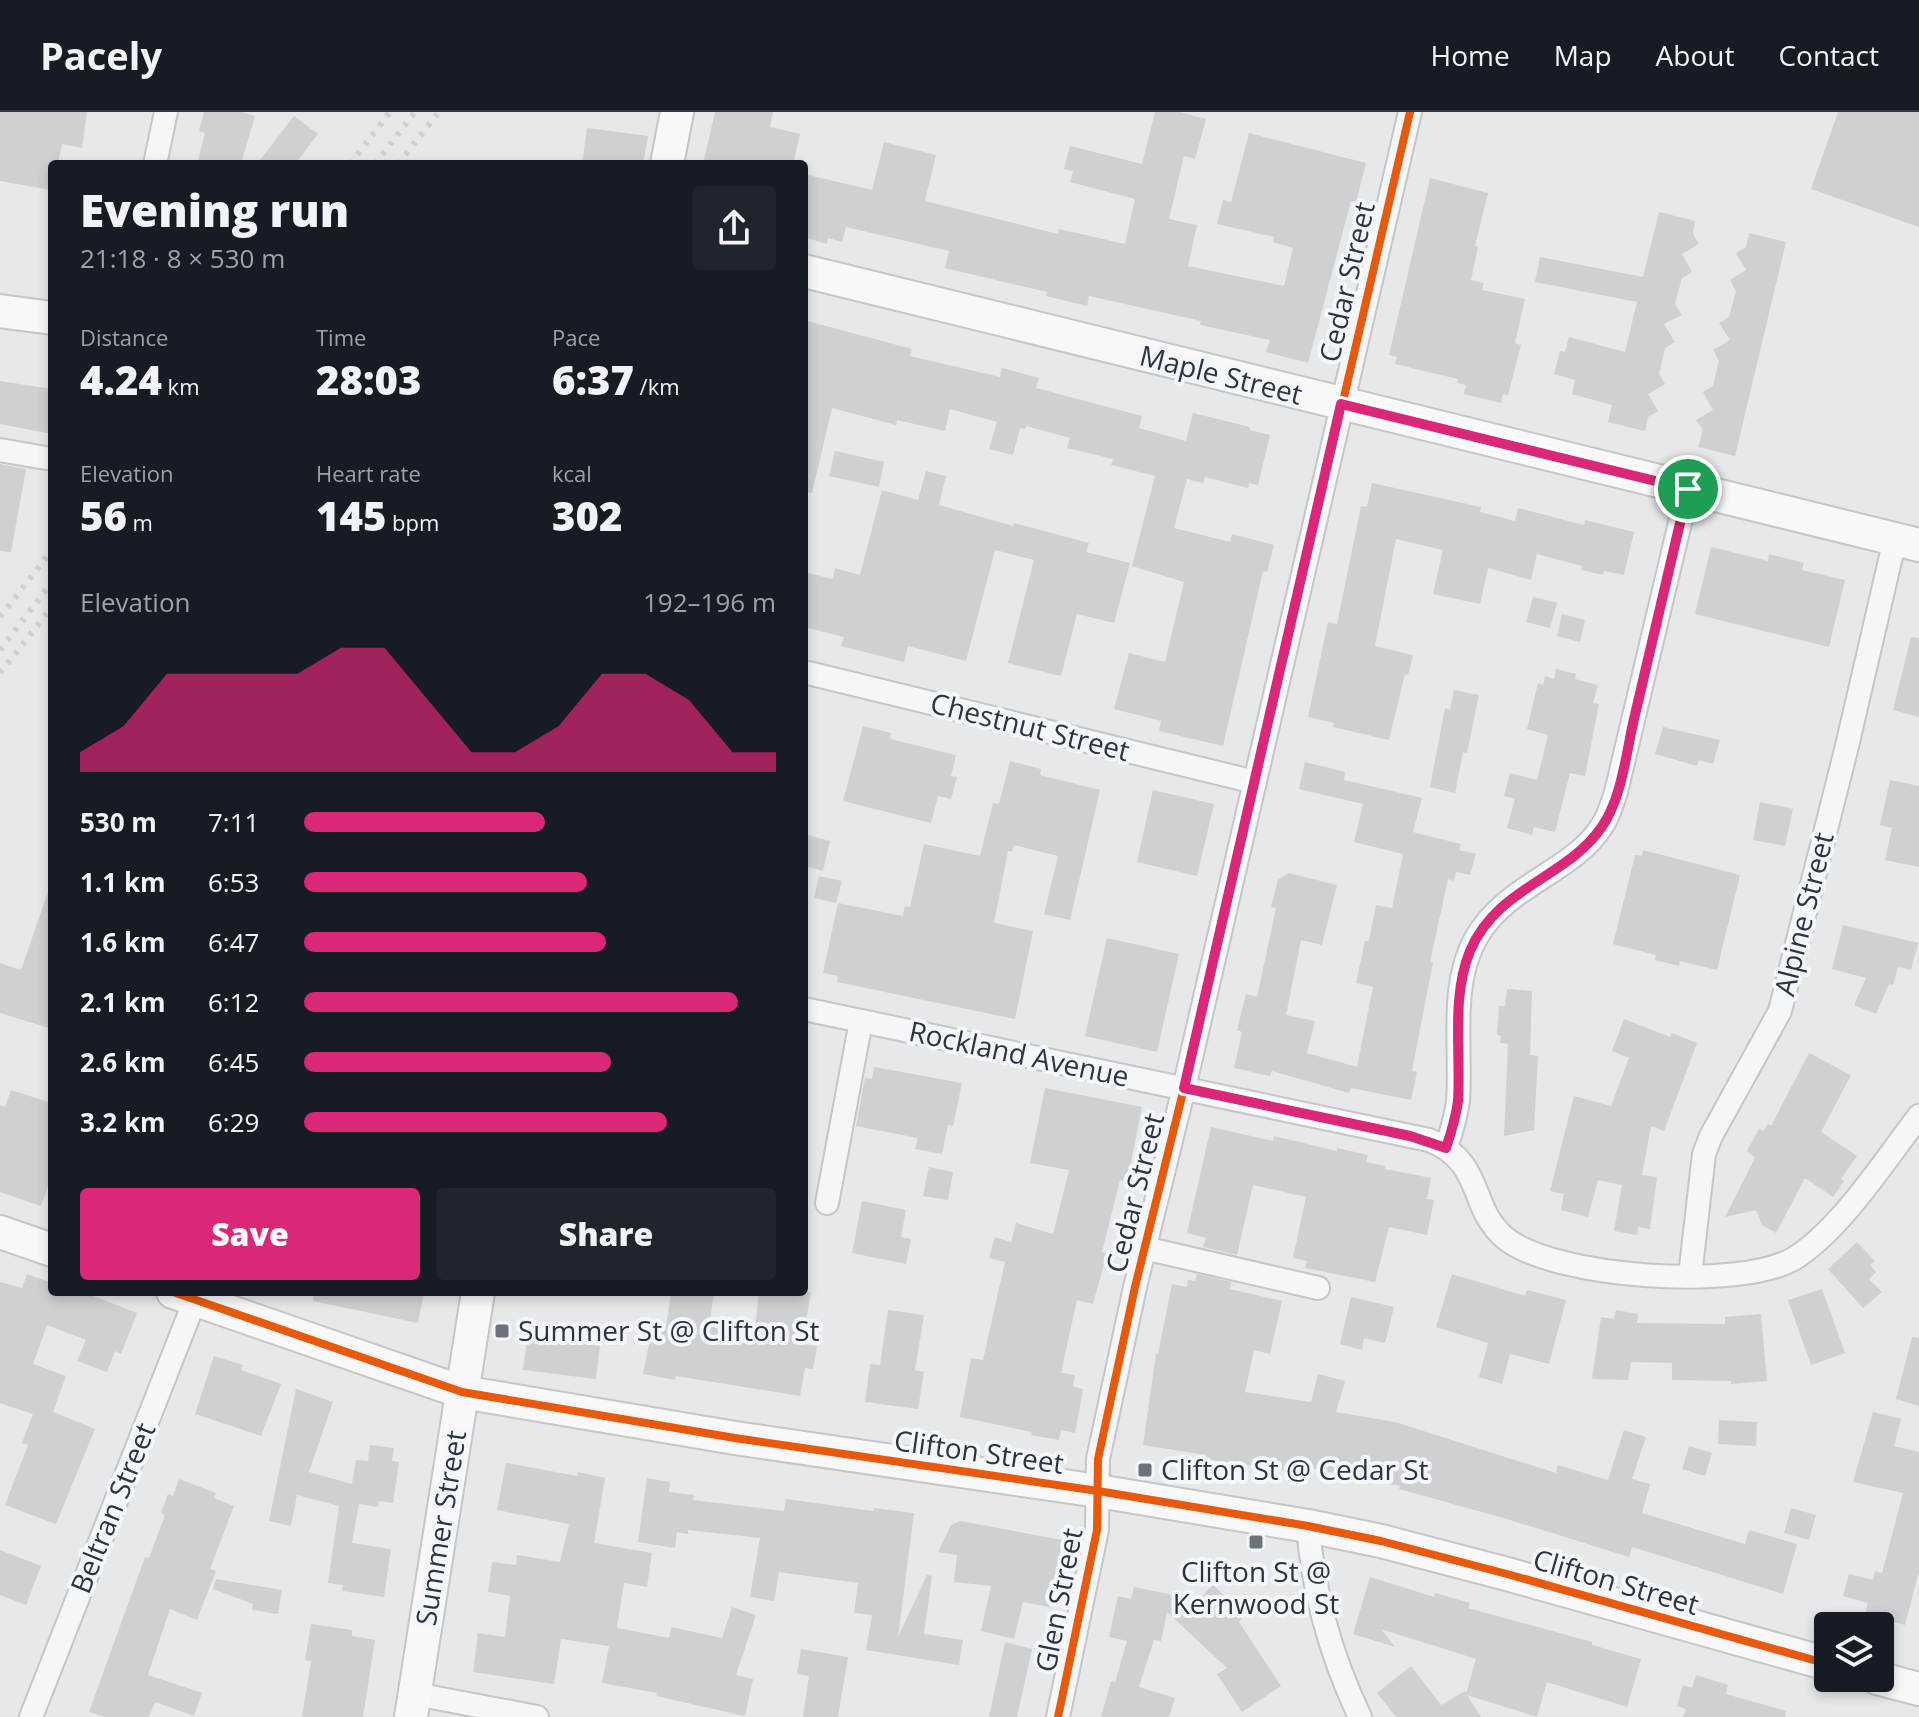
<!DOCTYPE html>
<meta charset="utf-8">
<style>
:root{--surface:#171b24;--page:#20242c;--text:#f1f3f6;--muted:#9ea1a6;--line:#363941;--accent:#db2777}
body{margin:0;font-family:"Open Sans",sans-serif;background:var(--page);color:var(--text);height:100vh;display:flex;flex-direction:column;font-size:30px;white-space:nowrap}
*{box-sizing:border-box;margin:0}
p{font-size:26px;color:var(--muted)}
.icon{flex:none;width:44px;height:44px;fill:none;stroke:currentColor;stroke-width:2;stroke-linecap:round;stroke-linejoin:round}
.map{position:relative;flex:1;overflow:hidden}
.panel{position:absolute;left:48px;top:48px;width:760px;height:1136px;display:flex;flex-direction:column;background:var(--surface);border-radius:8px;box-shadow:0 4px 12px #0003}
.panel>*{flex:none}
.tools{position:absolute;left:1814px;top:1500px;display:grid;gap:16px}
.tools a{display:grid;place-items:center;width:80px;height:80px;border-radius:8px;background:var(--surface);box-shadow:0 4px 12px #0003;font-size:40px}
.pin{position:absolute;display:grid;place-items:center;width:68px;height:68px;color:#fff;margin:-34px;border:4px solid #fff;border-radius:50%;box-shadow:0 2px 8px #0007}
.round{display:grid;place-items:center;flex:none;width:84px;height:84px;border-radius:8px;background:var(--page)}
.head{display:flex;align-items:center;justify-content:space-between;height:136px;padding:0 32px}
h1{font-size:44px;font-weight:800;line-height:60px}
.figures{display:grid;grid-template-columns:repeat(3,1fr);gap:12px;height:136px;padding:8px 32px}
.figures div{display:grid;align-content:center}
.figures b{font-size:40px;font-weight:800}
.figures small{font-size:22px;font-weight:400}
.figures p{font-size:22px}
.chart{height:224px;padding:16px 32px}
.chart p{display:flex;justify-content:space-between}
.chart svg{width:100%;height:144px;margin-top:8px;fill:var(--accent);opacity:.7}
.button{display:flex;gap:16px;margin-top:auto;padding:16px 32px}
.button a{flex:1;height:92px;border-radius:8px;background:var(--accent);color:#fff;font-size:32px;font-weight:800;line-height:92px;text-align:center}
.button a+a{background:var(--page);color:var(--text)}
ul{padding:0 32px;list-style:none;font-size:26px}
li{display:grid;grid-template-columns:128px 96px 1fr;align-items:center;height:60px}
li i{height:20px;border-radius:10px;background:var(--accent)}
header{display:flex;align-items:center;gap:48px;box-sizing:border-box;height:112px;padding:0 40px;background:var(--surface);border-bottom:2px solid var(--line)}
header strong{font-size:38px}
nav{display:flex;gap:44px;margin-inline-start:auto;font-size:28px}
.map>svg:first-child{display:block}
.building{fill:#ced0d3}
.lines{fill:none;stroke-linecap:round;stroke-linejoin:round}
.street-casing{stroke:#c4c6c8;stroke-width:26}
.secondary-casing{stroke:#c4c6c8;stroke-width:36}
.street{stroke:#f5f6f7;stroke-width:22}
.secondary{stroke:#f8f8f8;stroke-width:32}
.rail{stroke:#cecfd2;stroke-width:6;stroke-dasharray:4 8;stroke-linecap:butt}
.cycleway-casing{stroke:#f4f6f9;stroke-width:13}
.cycleway{stroke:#e8590c;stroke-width:8}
.route-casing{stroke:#fff;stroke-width:16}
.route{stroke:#db2777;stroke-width:10}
.poi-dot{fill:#6c737f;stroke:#f4f6f9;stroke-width:3}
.labels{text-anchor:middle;stroke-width:8;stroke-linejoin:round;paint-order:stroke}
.street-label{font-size:28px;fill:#2b3445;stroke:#f4f6f9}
.poi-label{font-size:28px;fill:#2b3445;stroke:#f4f6f9;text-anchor:start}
</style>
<header>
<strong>Pacely</strong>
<nav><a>Home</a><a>Map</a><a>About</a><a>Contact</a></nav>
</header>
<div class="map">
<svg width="1919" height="1605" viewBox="0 0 1919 1605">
<rect width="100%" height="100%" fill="#e6e8ea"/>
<g class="building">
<polygon points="0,0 87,0 82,36 62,32 58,52 52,52 52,78 0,69"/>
<polygon points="204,0 241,0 255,4 241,52 197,52 205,21 199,19"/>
<polygon points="715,0 773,0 770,15 800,22 793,52 703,52"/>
<polygon points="1155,0 1180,0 1206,7 1195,47 1184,44 1169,107 1197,113 1188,154 1284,174 1293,136 1273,130 1274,125 1217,112 1223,88 1231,90 1249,21 1366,51 1356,90 1351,89 1308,251 1266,240 1270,228 1200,213 1201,209 1089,184 1087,194 1046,184 1047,180 945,156 949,139 846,115 842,130 828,126 827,132 804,125 804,62 872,78 884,30 936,43 925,89 1058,122 1059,117 1125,132 1135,87 1070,70 1073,59 1064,57 1070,34 1142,52"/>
<polygon points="1838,0 1919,0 1919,115 1811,77"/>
<polygon points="294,4 318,22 295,52 257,52"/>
<polygon points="587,16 648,24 643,52 582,52"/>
<polygon points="1430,66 1488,81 1475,134 1478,135 1471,168 1484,171 1482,178 1525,187 1515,231 1521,233 1508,283 1503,282 1501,291 1464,282 1466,273 1457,271 1458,267 1395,252 1397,245 1389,243"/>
<polygon points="1659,100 1695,109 1693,122 1699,132 1682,142 1692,160 1682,166 1675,192 1682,203 1664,212 1675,230 1665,236 1659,262 1665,272 1648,282 1658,299 1648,305 1645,319 1608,310 1612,293 1572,282 1575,268 1554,262 1560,239 1565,240 1569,225 1625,240 1637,190 1535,170 1540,145 1643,165"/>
<polygon points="1749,121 1786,130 1735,344 1698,335 1703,318 1696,308 1713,298 1703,280 1713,274 1719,249 1713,238 1730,228 1719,211 1729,205 1736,179 1730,168 1746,158 1736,141 1746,135"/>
<polygon points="804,208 912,237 910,244 1000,265 1002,256 1039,266 1036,276 1142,304 1139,316 1186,329 1193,301 1250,315 1250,318 1270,323 1258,373 1249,371 1248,376 1205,365 1203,371 1187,367 1174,416 1230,430 1232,422 1274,433 1267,460 1263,459 1223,634 1159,619 1161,609 1114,597 1129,541 1165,550 1184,470 1132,454 1155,364 1111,353 1113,347 1067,336 1070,326 1026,314 1025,317 1020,316 1013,343 989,337 997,310 950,297 945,319 897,308 896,313 832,296 812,381 804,380"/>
<polygon points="0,269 52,277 52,322 0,312"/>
<polygon points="835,339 884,350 879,375 829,364"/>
<polygon points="0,352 26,357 11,440 0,439"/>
<polygon points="926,359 946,364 939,393 1013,414 1014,411 1089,431 1086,440 1130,451 1114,511 1077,502 1061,564 1008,551 1034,448 995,438 966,549 908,534 904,550 841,534 844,525 804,515 804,460 833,467 835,456 860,463 882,378 918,388"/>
<polygon points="1372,371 1481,395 1480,400 1515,409 1518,396 1584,413 1585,408 1634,420 1624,463 1604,459 1603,463 1581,458 1582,454 1537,442 1531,468 1488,456 1480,492 1433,482 1443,438 1396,427 1375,534 1413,543 1408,563 1405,562 1389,628 1333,615 1334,611 1308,605 1328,510 1337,512 1361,394 1367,395"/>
<polygon points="1711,435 1768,449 1769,442 1804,451 1802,458 1845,468 1829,535 1695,502"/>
<polygon points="1533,485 1557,491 1550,516 1526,510"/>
<polygon points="1562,502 1585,508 1580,530 1557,524"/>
<polygon points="1911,525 1919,526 1919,605 1893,598"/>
<polygon points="1556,557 1576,562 1575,567 1598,573 1593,591 1599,592 1585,664 1570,661 1555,720 1534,715 1532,723 1507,716 1515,687 1504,684 1510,661 1537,668 1548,623 1527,617 1538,571 1543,573 1545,564 1554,567"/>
<polygon points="1454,578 1479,583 1467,641 1463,640 1455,681 1430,675 1445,596 1450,598"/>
<polygon points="863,614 891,621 890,627 956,643 951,664 957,665 951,687 938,684 931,711 843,689"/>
<polygon points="1663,615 1720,628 1713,652 1699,648 1697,654 1655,642"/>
<polygon points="1010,649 1041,657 1040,663 1100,678 1070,808 1044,802 1058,744 1014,733 1012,740 1008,739 994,811 1033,819 1015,907 837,870 838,864 823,861 838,791 903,804 905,794 910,795 924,732 980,744 993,691 999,692"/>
<polygon points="1305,650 1345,660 1344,668 1422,686 1413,720 1461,732 1459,738 1476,742 1470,763 1456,760 1454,769 1448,767 1430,850 1433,850 1412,959 1417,960 1411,988 1351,976 1349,981 1272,959 1270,964 1234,956 1242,920 1237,918 1246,882 1257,885 1276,796 1271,795 1278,768 1289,761 1337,773 1322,833 1301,828 1286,903 1315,909 1307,941 1357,955 1373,875 1356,871 1365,829 1369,829 1376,793 1392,796 1403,742 1354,730 1363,692 1299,677"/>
<polygon points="1890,668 1919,674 1919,755 1885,748 1892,716 1880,713"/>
<polygon points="1153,678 1214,692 1197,764 1137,750"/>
<polygon points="1760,690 1793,697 1785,734 1753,728"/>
<polygon points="804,722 830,729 823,759 804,754"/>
<polygon points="1643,738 1740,763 1717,858 1680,849 1679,854 1655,848 1656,843 1613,832 1635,743 1642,744"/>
<polygon points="819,764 842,769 836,791 814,786"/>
<polygon points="49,777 52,777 52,917 0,901 0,851 21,858"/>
<polygon points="1843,813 1918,831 1911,858 1898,855 1893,873 1889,872 1876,902 1854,893 1866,866 1832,857"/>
<polygon points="1107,826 1179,842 1157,940 1085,924"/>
<polygon points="1507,877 1532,879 1530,943 1538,944 1534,1018 1504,1024 1508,932 1500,931 1501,924 1497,923 1499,894 1505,894"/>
<polygon points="1624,907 1670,925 1672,921 1697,931 1664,1019 1651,1014 1642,1063 1657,1065 1650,1117 1638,1115 1637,1123 1614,1119 1622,1073 1598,1068 1588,1105 1561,1098 1564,1082 1550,1079 1574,984 1611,994 1629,946 1612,939"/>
<polygon points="1809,941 1851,963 1821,1020 1857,1044 1841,1067 1844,1069 1833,1085 1805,1066 1776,1121 1762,1113 1756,1098 1725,1105 1755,1046 1747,1039 1759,1017 1763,1019 1768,1012 1771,1014"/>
<polygon points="874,955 962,971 953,1014 948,1013 942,1042 915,1037 918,1026 856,1014 865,966 872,967"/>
<polygon points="1045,976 1142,995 1127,1070 1120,1068 1102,1140 1107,1141 1093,1192 1077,1188 1061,1261 1075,1263 1073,1275 1083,1277 1075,1321 1061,1318 1059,1328 1031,1323 1032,1320 960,1305 971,1246 983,1248 1005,1150 989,1146 995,1125 1011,1130 1016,1111 1053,1122 1069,1058 1030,1051"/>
<polygon points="11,978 52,991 52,1063 41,1094 0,1080 0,993 5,995"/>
<polygon points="1211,1015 1273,1029 1274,1024 1337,1039 1337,1036 1368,1043 1366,1050 1385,1054 1385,1057 1431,1066 1427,1087 1434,1088 1427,1123 1389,1115 1375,1170 1305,1156 1307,1149 1293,1146 1306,1085 1253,1073 1237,1143 1203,1135 1206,1126 1187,1121"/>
<polygon points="929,1055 953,1060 948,1088 923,1084"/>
<polygon points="862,1089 906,1098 901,1125 911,1127 906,1152 852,1141"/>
<polygon points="1857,1130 1875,1149 1870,1153 1876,1160 1869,1167 1882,1180 1863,1196 1828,1157"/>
<polygon points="27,1162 52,1171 52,1180 83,1180 137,1201 121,1242 115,1239 107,1260 77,1249 86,1228 47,1213 33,1252 66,1264 53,1300 95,1317 56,1412 5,1393 28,1333 22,1331 33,1302 0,1291 0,1170 22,1176"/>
<polygon points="1197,1162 1231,1170 1230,1177 1282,1189 1270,1242 1254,1238 1245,1280 1311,1290 1318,1262 1345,1269 1336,1300 1395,1310 1556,1361 1558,1353 1608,1368 1624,1318 1646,1325 1632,1367 1650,1372 1642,1401 1745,1432 1749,1418 1797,1432 1783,1482 1632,1435 1629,1445 1507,1407 1399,1377 1400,1374 1289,1352 1288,1359 1205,1347 1206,1343 1143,1333 1156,1242 1158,1242 1172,1172 1187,1175 1188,1168 1195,1169"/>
<polygon points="1452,1162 1525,1184 1527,1178 1566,1188 1549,1252 1510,1242 1502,1272 1479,1265 1488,1231 1436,1215"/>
<polygon points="1822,1177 1845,1241 1811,1253 1788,1188"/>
<polygon points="314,1180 424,1180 418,1211 313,1189"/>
<polygon points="671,1180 714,1180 710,1209 755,1216 759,1180 811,1180 802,1232 817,1234 813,1257 805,1256 800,1284 676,1264 675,1268 643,1262 653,1212 666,1215"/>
<polygon points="1351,1185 1394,1195 1385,1231 1364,1226 1362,1238 1340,1232"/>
<polygon points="888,1198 924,1203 915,1258 924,1260 918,1297 865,1290 870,1252 880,1253"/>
<polygon points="1616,1198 1638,1202 1637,1211 1725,1212 1725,1205 1761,1202 1767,1269 1731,1272 1731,1269 1672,1268 1672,1251 1631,1250 1628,1268 1592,1267 1601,1205 1614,1207"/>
<polygon points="529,1211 585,1219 583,1232 600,1234 596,1267 523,1258"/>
<polygon points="1912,1225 1919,1226 1919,1294 1896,1287"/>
<polygon points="214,1244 243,1253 241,1258 281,1272 261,1324 195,1302"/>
<polygon points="296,1277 333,1290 309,1360 352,1372 356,1348 368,1349 370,1333 394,1336 392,1349 399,1350 393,1391 379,1389 378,1395 359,1392 352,1431 391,1437 384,1485 342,1479 343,1473 328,1471 339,1394 297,1383 291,1414 269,1409"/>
<polygon points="1873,1300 1901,1307 1894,1334 1919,1340 1919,1459 1905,1513 1865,1503 1868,1491 1843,1484 1849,1462 1873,1468 1875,1459 1882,1461 1903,1381 1853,1370"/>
<polygon points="1719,1308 1757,1310 1756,1334 1718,1332"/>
<polygon points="1689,1334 1712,1341 1705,1364 1682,1357"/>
<polygon points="506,1351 577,1364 578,1360 605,1366 594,1431 652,1441 647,1475 624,1471 617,1516 669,1526 671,1515 722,1526 732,1495 756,1503 736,1563 753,1567 745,1604 656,1584 657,1581 602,1571 609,1534 561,1527 554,1572 473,1560 478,1521 505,1525 510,1484 488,1480 492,1450 516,1453 517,1443 560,1450 569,1412 497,1398"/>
<polygon points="647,1366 670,1370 669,1380 694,1383 693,1388 784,1399 786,1387 873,1399 874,1396 914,1401 898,1525 927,1463 932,1464 924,1522 963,1528 959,1553 866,1538 872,1503 854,1501 858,1471 779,1460 774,1489 750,1485 760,1426 688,1418 688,1422 677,1420 675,1436 638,1430"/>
<polygon points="179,1367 216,1381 214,1386 234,1394 210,1457 216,1459 197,1508 170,1497 148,1563 202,1581 194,1604 155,1590 149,1605 105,1605 89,1600 145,1445 149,1446 165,1403 161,1401 168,1382 173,1384"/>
<polygon points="1791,1396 1816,1403 1809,1428 1784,1421"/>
<polygon points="960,1409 1062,1428 1050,1495 1023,1490 1014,1527 981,1519 991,1474 954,1470 957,1443 938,1440 951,1413"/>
<polygon points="0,1438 41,1454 26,1493 0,1483"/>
<polygon points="1370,1465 1434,1485 1435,1481 1470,1491 1468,1496 1592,1530 1592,1533 1641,1547 1627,1595 1547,1570 1537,1605 1467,1583 1481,1605 1396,1605 1377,1581 1411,1554 1441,1593 1465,1579 1466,1581 1476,1547 1381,1517 1395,1535 1353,1522"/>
<polygon points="216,1467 282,1478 278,1502 252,1498 253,1492 213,1477"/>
<polygon points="1213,1473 1245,1503 1239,1510 1281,1574 1242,1600 1217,1562 1227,1556 1167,1500 1161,1529 1154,1528 1139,1575 1175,1586 1169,1605 1101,1605 1111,1569 1115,1570 1127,1529 1109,1525 1118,1484 1131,1487 1134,1475 1198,1488"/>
<polygon points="311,1512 352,1518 352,1524 375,1528 363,1605 302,1605 311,1549 305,1548"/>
<polygon points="1005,1530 1032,1537 1017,1605 989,1605"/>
<polygon points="801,1537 848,1545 838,1605 803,1605 809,1564 797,1562"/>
<polygon points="1696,1563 1728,1573 1726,1582 1786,1599 1785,1605 1683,1605 1686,1597 1677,1594 1683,1573 1692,1576"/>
</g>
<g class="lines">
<g class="street-casing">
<g id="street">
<polyline points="155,52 166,0"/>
<polyline points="0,338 46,346"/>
<polyline points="804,560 1255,670"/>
<path d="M 804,897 L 1429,1028 C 1485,1050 1468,1095 1505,1126 C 1553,1166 1741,1179 1795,1146 C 1841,1117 1885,1048 1919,1004"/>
<path d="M 1446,1036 C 1451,1021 1456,1005 1458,989 C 1462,936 1449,874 1476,826 C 1507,772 1573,760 1602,714 C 1609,704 1612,692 1616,680 L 1688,377"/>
<polyline points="827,1091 861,909"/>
<polyline points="1144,1136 1318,1176"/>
<polyline points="1690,1164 1704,1042 1711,1024 1780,899 1847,634 1895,427"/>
<path d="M 1308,1414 C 1313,1480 1332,1546 1360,1605"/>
<polyline points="415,1582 537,1605"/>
<polyline points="31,1605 195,1188"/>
<polyline points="1058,1605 1097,1418 1098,1347 1135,1175 1184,976 1410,0"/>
</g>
</g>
<g class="secondary-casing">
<g id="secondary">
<polyline points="667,52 677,0"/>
<polyline points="804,159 1919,433"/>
<polyline points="0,199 52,206"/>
<polyline points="0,1120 52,1138"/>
<polyline points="173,1180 462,1280 735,1326 1098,1379 1308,1414 1381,1429 1507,1462 1828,1552"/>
<polyline points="1877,1566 1919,1577"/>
<polyline points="411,1605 478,1180"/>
</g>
</g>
<use href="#street" class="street"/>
<use href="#secondary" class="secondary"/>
<g class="rail">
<polyline points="350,52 390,0"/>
<polyline points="375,52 415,0"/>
<polyline points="398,52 439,0"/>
<polyline points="0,505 52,438"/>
<polyline points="0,538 52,470"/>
<polyline points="0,561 52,495"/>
</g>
<g class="cycleway-casing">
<g id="cycleway">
<polyline points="173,1180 462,1280 735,1326 1098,1379 1308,1414 1381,1429 1507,1462 1828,1552"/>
<polyline points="1058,1605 1097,1418 1098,1347 1135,1175 1184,976 1410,0"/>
</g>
</g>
<use href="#cycleway" class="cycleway"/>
</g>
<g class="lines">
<g class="route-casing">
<path id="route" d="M 1341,292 L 1688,377 C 1670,454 1652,530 1634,607 C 1626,641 1622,687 1601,716 C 1565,767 1497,775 1470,839 C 1451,885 1461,940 1458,989 C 1456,1005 1451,1021 1446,1036 L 1410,1024 L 1184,976 Z"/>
</g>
<use href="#route" class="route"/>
</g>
<g class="poi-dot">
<rect x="494" y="1211" width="16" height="16" rx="4"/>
<rect x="1137" y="1350" width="16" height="16" rx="4"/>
<rect x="1248" y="1422" width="16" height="16" rx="4"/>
</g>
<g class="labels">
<g class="street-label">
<text transform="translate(1347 170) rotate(-77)" y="10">Cedar Street</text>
<text transform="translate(1221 263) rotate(14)" y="10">Maple Street</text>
<text transform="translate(1030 615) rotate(14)" y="10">Chestnut Street</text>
<text transform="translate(1804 802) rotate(-76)" y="10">Alpine Street</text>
<text transform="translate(1019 942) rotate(12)" y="10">Rockland Avenue</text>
<text transform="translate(1135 1081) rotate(-76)" y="10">Cedar Street</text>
<text transform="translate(979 1340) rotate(8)" y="10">Clifton Street</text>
<text transform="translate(113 1396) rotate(-68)" y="10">Beltran Street</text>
<text transform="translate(441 1416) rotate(-81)" y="10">Summer Street</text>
<text transform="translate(1616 1470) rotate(16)" y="10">Clifton Street</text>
<text transform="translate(1059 1488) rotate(-79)" y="10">Glen Street</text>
</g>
<g class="poi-label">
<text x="518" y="1229">Summer St @ Clifton St</text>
<text x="1161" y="1368">Clifton St @ Cedar St</text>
<text x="1256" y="1470" text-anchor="middle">Clifton St @<tspan x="1256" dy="32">Kernwood St</tspan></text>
</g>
</g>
</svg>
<div class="tools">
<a><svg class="icon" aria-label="layers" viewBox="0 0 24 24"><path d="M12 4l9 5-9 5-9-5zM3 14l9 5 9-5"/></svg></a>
</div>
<div class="pin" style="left:1688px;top:377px;background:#1e9e55"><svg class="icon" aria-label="arrive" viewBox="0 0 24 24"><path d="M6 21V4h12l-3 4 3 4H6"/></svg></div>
<section class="panel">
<div class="head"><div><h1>Evening run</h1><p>21:18 · 8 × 530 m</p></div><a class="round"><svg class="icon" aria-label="share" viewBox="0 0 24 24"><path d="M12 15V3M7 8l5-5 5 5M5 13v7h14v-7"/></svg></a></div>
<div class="figures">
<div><p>Distance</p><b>4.24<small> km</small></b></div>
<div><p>Time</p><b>28:03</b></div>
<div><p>Pace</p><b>6:37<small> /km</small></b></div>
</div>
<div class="figures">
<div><p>Elevation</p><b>56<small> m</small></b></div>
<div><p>Heart rate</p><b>145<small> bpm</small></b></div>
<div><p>kcal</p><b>302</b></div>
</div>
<div class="chart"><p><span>Elevation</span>192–196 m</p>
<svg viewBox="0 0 160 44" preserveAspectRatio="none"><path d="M0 44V38L10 30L20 14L30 14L40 14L50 14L60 6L70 6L80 22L90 38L100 38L110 30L120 14L130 14L140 22L150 38L160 38V44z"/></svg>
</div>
<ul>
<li><b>530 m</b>7:11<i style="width:51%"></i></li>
<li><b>1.1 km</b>6:53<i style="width:60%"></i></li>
<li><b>1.6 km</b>6:47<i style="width:64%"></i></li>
<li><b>2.1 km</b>6:12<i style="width:92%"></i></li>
<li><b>2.6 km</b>6:45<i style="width:65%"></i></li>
<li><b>3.2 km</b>6:29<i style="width:77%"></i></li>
</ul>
<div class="button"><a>Save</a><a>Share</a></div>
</section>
</div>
